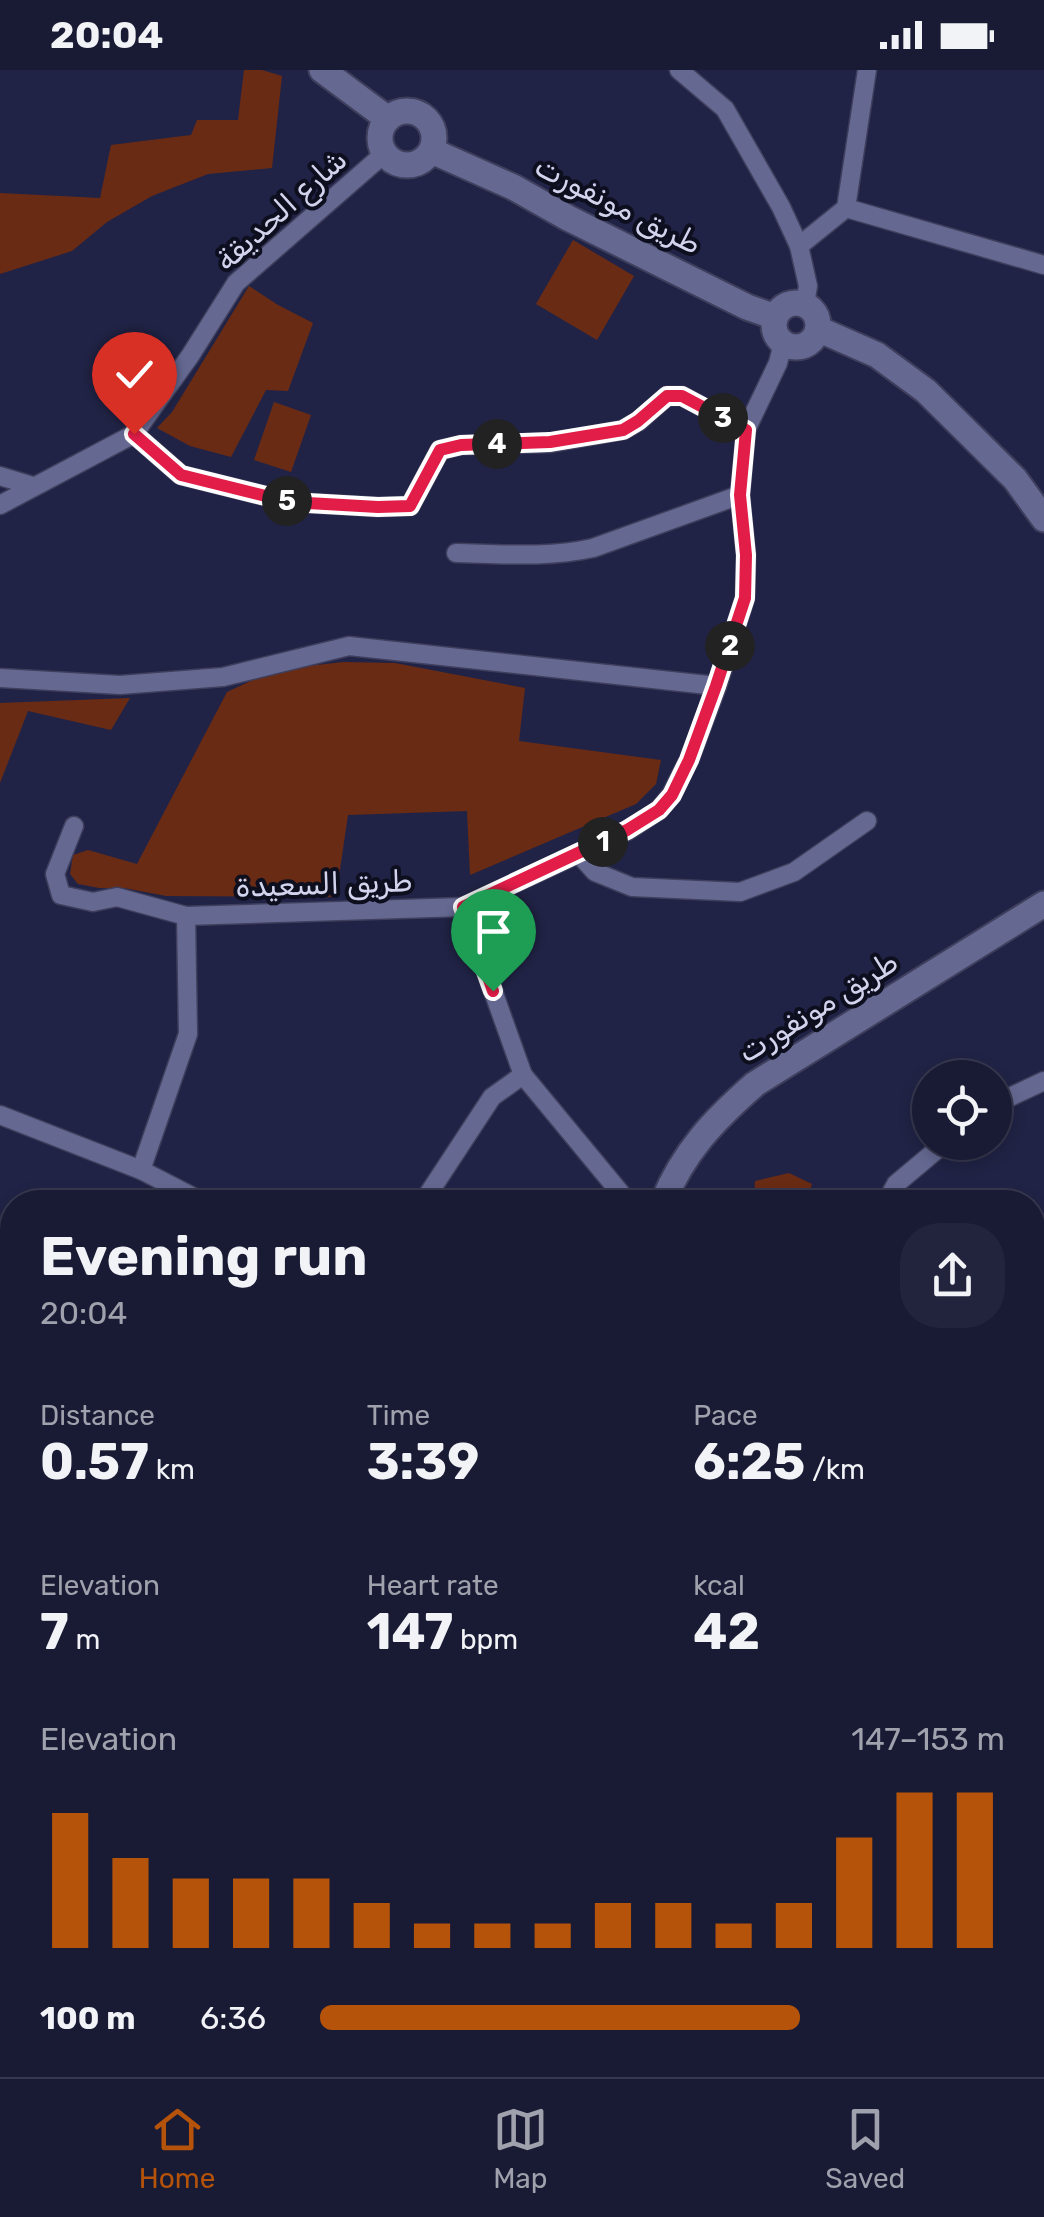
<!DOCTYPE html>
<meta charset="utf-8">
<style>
:root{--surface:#191a34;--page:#22233c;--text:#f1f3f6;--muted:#9fa1ac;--line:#37384f;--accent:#b45309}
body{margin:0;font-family:Rubik,"Noto Naskh Arabic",sans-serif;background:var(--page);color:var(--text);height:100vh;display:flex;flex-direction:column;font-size:38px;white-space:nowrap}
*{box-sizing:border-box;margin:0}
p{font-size:32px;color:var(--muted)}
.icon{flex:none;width:55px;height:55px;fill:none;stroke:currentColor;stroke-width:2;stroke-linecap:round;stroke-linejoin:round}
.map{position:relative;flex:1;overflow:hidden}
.sheet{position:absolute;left:0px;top:1120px;width:1045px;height:888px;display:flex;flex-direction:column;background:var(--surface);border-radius:40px 40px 0 0;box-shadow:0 5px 15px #0003,0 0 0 2px var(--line)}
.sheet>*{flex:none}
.buttons{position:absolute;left:912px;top:990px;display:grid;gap:20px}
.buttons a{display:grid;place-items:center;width:100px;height:100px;border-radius:50%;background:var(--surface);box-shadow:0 5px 15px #0003,0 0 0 2px var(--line);font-size:50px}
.pin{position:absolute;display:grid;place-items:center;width:85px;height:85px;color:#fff;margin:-102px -42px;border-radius:50% 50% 50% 0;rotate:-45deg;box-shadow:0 0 10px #0007}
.pin .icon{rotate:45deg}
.km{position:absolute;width:50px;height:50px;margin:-25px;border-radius:50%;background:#222;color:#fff;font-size:28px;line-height:50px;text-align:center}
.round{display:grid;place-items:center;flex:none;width:105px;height:105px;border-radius:40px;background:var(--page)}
.overview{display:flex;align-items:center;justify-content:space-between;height:170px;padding:0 40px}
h1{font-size:55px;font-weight:700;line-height:75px}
.metrics{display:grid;grid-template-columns:repeat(3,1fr);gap:15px;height:170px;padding:10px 40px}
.metrics div{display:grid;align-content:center}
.metrics b{font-size:50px;font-weight:700}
.metrics small{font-size:28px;font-weight:400}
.metrics p{font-size:28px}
.chart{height:280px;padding:20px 40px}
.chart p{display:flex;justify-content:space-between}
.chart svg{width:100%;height:180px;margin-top:10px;stroke:var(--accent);stroke-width:6}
ul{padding:0 40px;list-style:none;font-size:32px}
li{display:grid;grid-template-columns:160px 120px 1fr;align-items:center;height:75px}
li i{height:25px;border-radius:12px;background:var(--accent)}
.status{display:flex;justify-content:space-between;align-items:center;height:70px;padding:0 50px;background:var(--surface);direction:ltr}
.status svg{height:28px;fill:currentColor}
.menu{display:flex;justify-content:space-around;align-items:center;height:140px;border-top:2px solid var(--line);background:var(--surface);font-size:28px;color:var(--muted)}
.menu a{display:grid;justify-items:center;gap:5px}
.menu .on{color:var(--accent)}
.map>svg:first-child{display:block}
.green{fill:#6a2b14}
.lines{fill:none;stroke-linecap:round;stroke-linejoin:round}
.minor-tunnel{stroke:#3b3e5f;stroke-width:18;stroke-dasharray:18 9;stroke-linecap:butt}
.minor-casing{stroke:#3f3f5d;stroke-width:21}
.secondary-casing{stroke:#3f3f5d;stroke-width:29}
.trunk-casing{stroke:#3f3f5d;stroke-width:31}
.minor{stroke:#656992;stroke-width:18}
.secondary{stroke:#656992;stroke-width:25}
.trunk{stroke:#8a803c;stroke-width:28}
.route-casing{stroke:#fff;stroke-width:20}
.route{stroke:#e11d48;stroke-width:12}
.labels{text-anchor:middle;stroke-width:8;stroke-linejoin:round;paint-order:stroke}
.street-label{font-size:30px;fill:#d1d4ec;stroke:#0d0e1e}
</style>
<div class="status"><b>20:04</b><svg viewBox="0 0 49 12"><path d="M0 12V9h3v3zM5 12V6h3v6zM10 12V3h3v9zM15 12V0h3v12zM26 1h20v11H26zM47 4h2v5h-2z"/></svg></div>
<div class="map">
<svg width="1044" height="2007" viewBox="0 0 1044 2007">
<rect width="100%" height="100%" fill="#212346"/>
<g class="green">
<polygon points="244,0 262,0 282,6 272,98 208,104 152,126 107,152 72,181 0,204 0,123 100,128 111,75 191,65 197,50 238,50"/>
<polygon points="573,170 634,206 597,270 536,234"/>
<polygon points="249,216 278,235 313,253 288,321 266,320 231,387 190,376 157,358 172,342"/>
<polygon points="274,332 311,345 291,402 254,390"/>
<polygon points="343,592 395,593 525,618 519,671 661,690 656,714 636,734 470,805 467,741 348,745 336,827 166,826 124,818 99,818 78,814 70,804 73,785 88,780 137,794 227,622 274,600"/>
<polygon points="130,628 111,660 28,641 0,713 0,633"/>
<polygon points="789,1103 812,1114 806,1132 754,1132 755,1111"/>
<polygon points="225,1995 917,1995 917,2007 227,2007"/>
</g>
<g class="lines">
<polyline class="minor-tunnel" points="0,1242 12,1225"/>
<g class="minor-casing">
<g id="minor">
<polyline points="679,0 725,39 781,137 799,176 808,216 805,234"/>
<polyline points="846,138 1044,195"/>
<polyline points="799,176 846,138 867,0"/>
<polyline points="134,364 181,405 290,432 378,437 410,436 440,380 461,375 550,373 623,360 639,351 667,326 682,326 746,360"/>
<polyline points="0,406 33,416"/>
<polyline points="0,435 134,364 190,286 236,213 385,83"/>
<path d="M 456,483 C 502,484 548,488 593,478 L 740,425"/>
<polyline points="0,608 120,615 223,607 349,576 717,616"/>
<polyline points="74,756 55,804 61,825 93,832 117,827 186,846 463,837 627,761 659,740 671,725 689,690 717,616 745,528 746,485 740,425 746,360 778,293 783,273"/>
<polyline points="578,783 595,802 632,817 740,822 794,802 867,751"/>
<polyline points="463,837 523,1005 628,1132"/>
<polyline points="995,1034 1044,1011"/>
<polyline points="0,1045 141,1100 203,1132"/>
<polyline points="141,1100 188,964 186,846"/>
<polyline points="423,1132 492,1027 523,1005"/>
<polyline points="886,1132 896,1114 946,1072"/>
<polyline points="1032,1335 1044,1335"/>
</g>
</g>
<g class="secondary-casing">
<g id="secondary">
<polyline points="322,0 388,49"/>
<circle cx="407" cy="68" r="27"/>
<polyline points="432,81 513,117 568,148 747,237 775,247"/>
<circle cx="796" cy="255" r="22"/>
<polyline points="818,259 877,285 926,321 1015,409 1044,449"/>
<path d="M 663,1132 C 684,1081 714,1050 755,1014 L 1044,834"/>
</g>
</g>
<g class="trunk-casing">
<g id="trunk">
<polyline points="0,1255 12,1258"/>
<polyline points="0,1292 12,1294"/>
<polyline points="1032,1603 1044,1609"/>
<polyline points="1032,1637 1044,1642"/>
</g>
</g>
<use href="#minor" class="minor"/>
<use href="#secondary" class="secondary"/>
<use href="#trunk" class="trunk"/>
</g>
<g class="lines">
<g class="route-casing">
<polyline id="route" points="134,364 181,405 290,432 378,437 410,436 440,380 461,375 550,372 623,360 638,351 667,326 682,326 746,360 740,425 746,485 745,528 716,616 689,690 672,725 659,740 627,760 463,837 493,921"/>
</g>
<use href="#route" class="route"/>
</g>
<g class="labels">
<g class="street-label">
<text transform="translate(618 135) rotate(27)" y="10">طريق مونفورت</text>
<text transform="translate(281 140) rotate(-42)" y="10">شارع الحديقة</text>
<text transform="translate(324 814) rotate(-2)" y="10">طريق السعيدة</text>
<text transform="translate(818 937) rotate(-32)" y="10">طريق مونفورت</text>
</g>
</g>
</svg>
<div class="buttons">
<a><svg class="icon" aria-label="locate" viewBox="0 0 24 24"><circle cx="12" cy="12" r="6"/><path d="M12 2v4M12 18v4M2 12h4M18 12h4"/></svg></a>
</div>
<div class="pin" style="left:493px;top:921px;background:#1e9e55"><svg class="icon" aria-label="arrive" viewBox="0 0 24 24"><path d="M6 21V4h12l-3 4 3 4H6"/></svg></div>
<div class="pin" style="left:134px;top:364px;background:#d93025"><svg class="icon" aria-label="check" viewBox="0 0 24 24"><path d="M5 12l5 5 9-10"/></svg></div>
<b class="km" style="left:603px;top:772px">1</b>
<b class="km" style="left:730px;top:576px">2</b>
<b class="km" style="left:723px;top:348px">3</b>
<b class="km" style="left:497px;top:374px">4</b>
<b class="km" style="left:287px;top:431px">5</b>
<section class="sheet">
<div class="overview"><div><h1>Evening run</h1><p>20:04</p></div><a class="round"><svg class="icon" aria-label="share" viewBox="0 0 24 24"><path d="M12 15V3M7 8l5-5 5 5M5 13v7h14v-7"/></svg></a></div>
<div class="metrics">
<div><p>Distance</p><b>0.57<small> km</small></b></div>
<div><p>Time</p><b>3:39</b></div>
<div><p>Pace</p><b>6:25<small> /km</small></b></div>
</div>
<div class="metrics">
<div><p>Elevation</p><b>7<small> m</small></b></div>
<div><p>Heart rate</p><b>147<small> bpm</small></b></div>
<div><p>kcal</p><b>42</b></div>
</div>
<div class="chart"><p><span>Elevation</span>147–153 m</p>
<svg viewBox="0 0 160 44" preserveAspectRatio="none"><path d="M5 44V11M15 44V22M25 44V27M35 44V27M45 44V27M55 44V33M65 44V38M75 44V38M85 44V38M95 44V33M105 44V33M115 44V38M125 44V33M135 44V17M145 44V6M155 44V6"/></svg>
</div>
<ul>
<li><b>100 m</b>6:36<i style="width:70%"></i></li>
</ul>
</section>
</div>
<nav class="menu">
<a class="on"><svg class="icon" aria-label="home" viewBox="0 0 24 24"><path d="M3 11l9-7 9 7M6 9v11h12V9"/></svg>Home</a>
<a><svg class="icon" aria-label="map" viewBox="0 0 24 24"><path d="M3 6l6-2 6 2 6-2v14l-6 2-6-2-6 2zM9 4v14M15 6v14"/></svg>Map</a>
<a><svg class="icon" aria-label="saved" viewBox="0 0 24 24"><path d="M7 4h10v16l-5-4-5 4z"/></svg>Saved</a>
</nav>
